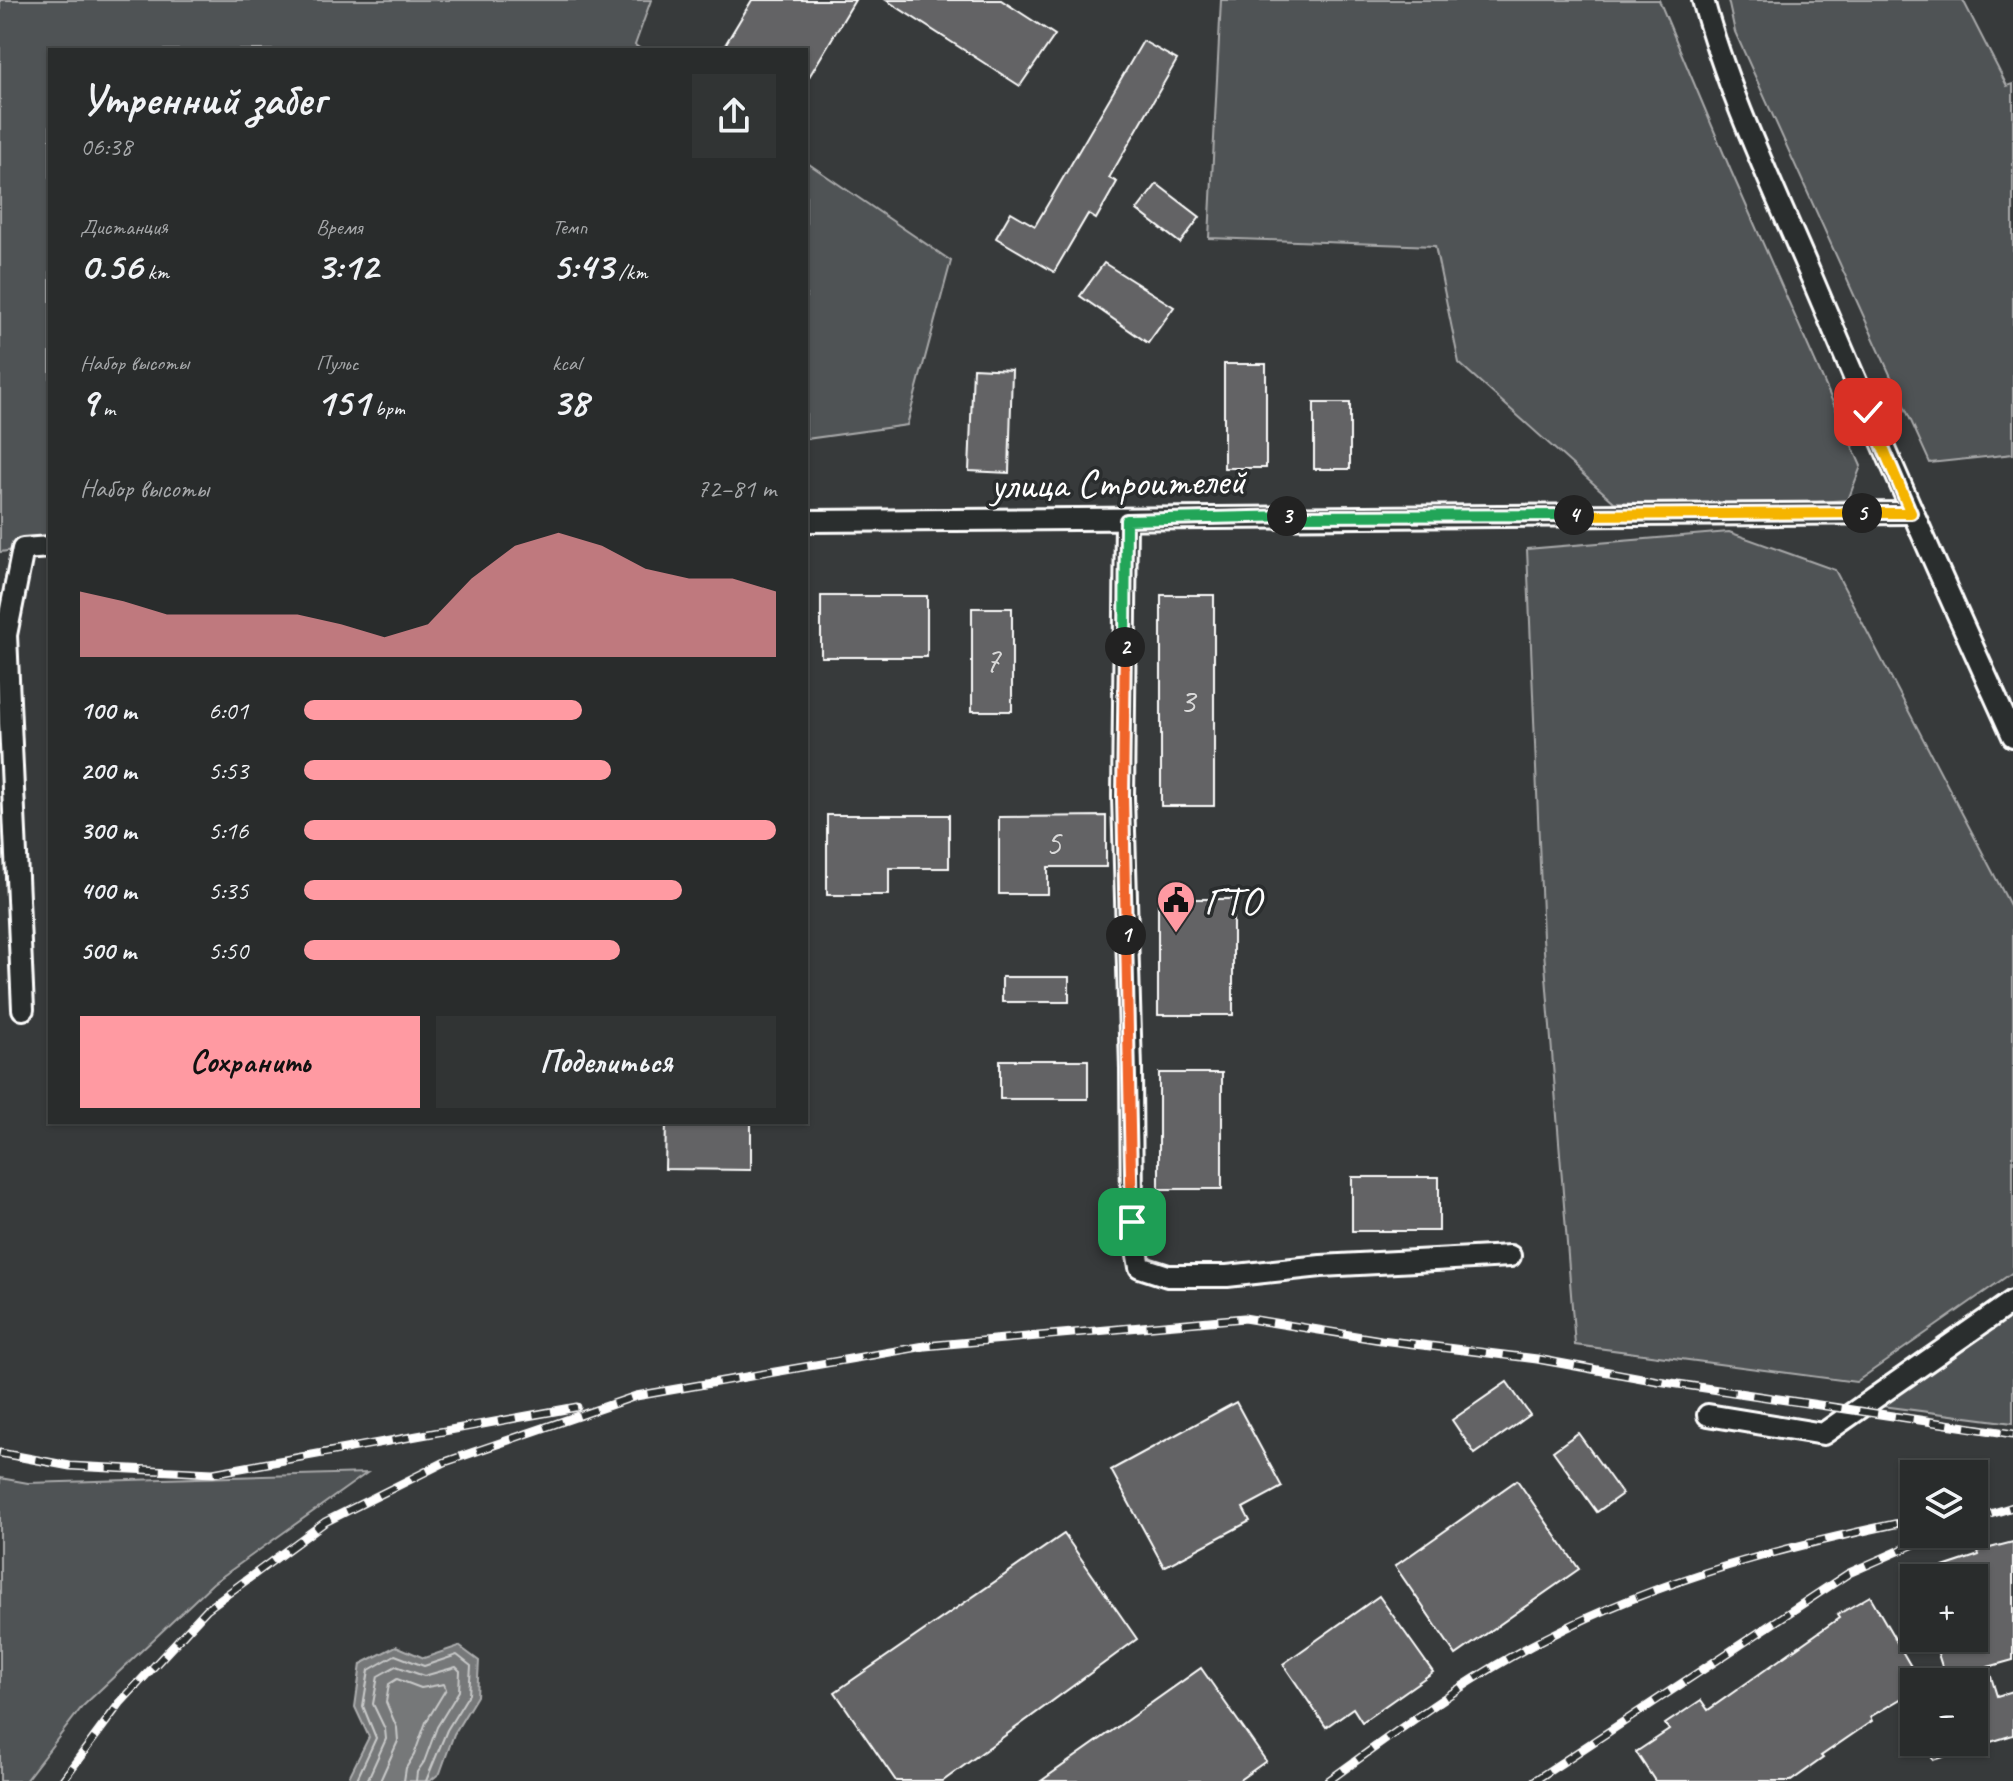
<!DOCTYPE html>
<html lang="ru">
<meta charset="utf-8">
<style>
:root{--surface:#292c2c;--page:#313434;--text:#f1f3f6;--muted:#a5a7a9;--line:#454848;--accent:#ff9aa2}
body{margin:0;font-family:Caveat,sans-serif;background:var(--page);color:var(--text);height:100vh;display:flex;flex-direction:column;font-size:30px;white-space:nowrap}
*{box-sizing:border-box;margin:0}
p{font-size:26px;color:var(--muted)}
.icon{flex:none;width:44px;height:44px;fill:none;stroke:currentColor;stroke-width:2;stroke-linecap:round;stroke-linejoin:round}
.map{position:relative;flex:1;overflow:hidden}
.panel{position:absolute;left:48px;top:48px;width:760px;height:1076px;display:flex;flex-direction:column;background:var(--surface);border-radius:0px;box-shadow:0 2px 6px #0004,0 0 0 2px var(--line)}
.panel>*{flex:none}
.fabs{position:absolute;left:1900px;top:1460px;display:grid;gap:16px}
.fabs a{display:grid;place-items:center;width:88px;height:88px;border-radius:0px;background:var(--surface);box-shadow:0 2px 6px #0004,0 0 0 2px var(--line);font-size:40px}
.pin{position:absolute;display:grid;place-items:center;width:68px;height:68px;color:#fff;margin:-34px;border-radius:16px;box-shadow:0 4px 12px #0006}
.km{position:absolute;width:40px;height:40px;margin:-20px;border-radius:50%;background:#222;color:#fff;font-size:22px;line-height:40px;text-align:center}
.round{display:grid;place-items:center;flex:none;width:84px;height:84px;border-radius:0px;background:var(--page)}
.headline{display:flex;align-items:center;justify-content:space-between;height:136px;padding:0 32px}
h1{font-size:44px;font-weight:800;line-height:60px}
.figures{display:grid;grid-template-columns:repeat(3,1fr);gap:12px;height:136px;padding:8px 32px}
.figures div{display:grid;align-content:center}
.figures b{font-size:40px;font-weight:800}
.figures small{font-size:22px;font-weight:400}
.figures p{font-size:22px}
.chart{height:224px;padding:16px 32px}
.chart p{display:flex;justify-content:space-between}
.chart svg{width:100%;height:144px;margin-top:8px;fill:var(--accent);opacity:.7}
.cta{display:flex;gap:16px;margin-top:auto;padding:16px 32px}
.cta a{flex:1;height:92px;border-radius:0px;background:var(--accent);color:#111;font-size:32px;font-weight:800;line-height:92px;text-align:center}
.cta a+a{background:var(--page);color:var(--text)}
ul{padding:0 32px;list-style:none;font-size:26px}
li{display:grid;grid-template-columns:128px 96px 1fr;align-items:center;height:60px}
li i{height:20px;border-radius:10px;background:var(--accent)}
.map>svg:first-child{display:block}
.green{fill:#505354;stroke:#a8a9aa;stroke-width:2}
.water{fill:#767879;stroke:#adaeaf;stroke-width:2}
.lines{fill:none;stroke-linecap:round;stroke-linejoin:round}
.shore{stroke:#c8c9c9;stroke-width:2}
.building{fill:#636465;stroke:#fff;stroke-width:2}
.minor-casing{stroke:#fff;stroke-width:26}
.minor{stroke:#2a2d2e;stroke-width:20}
.rail-casing{stroke:#fff;stroke-width:9}
.rail{stroke:#2a2d2e;stroke-width:6;stroke-dasharray:18;stroke-linecap:butt}
.split-1-casing{stroke:#fff;stroke-width:16}
.split-2-casing{stroke:#fff;stroke-width:16}
.split-3-casing{stroke:#fff;stroke-width:16}
.split-4-casing{stroke:#fff;stroke-width:16}
.split-5-casing{stroke:#fff;stroke-width:16}
.split-6-casing{stroke:#fff;stroke-width:16}
.split-1{stroke:#f0652b;stroke-width:10}
.split-2{stroke:#f0652b;stroke-width:10}
.split-3{stroke:#22a559;stroke-width:10}
.split-4{stroke:#22a559;stroke-width:10}
.split-5{stroke:#f5b400;stroke-width:10}
.split-6{stroke:#f5b400;stroke-width:10}
.labels{text-anchor:middle;stroke-width:7;stroke-linejoin:round;paint-order:stroke}
.number-label{font-size:36px;fill:#d8d8d8}
.street-label{font-size:40px;fill:#fff;stroke:#2a2d2e}
.poi-label{font-size:40px;fill:#fff;stroke:#2a2d2e;text-anchor:start}
</style>
<div class="map">
<svg width="2013" height="1781" viewBox="0 0 2013 1781">
<rect width="100%" height="100%" fill="#373a3b"/>
<filter id="ink" filterUnits="userSpaceOnUse"><feTurbulence type="fractalNoise" baseFrequency=".0125" numOctaves="2"/><feDisplacementMap in="SourceGraphic" scale="16" xChannelSelector="R" yChannelSelector="G"/><feConvolveMatrix kernelMatrix="1 2 1 2 8 2 1 2 1" color-interpolation-filters="sRGB"/></filter>
<g filter="url(#ink)">
<g class="green">
<polygon points="0,0 651,0 635,45 642,50 50,50 50,545 0,552"/>
<polygon points="1221,0 1659,0 1731,171 1861,466 1848,500 1740,507 1614,502 1459,363 1435,246 1209,238"/>
<polygon points="1728,0 1963,0 2007,86 2013,84 2013,454 1930,463 1735,32"/>
<polygon points="806,162 951,261 907,425 806,439"/>
<polygon points="1729,532 1835,570 2013,911 2013,1272 1856,1382 1575,1345 1543,938 1527,549"/>
<polygon points="2013,1310 2013,1423 1875,1405"/>
<polygon points="367,1473 213,1583 82,1707 25,1781 0,1781 0,1478 28,1483"/>
</g>
<polygon class="water" points="396,1646 424,1658 459,1646 479,1661 477,1696 454,1734 440,1773 430,1781 347,1781 369,1737 355,1707 361,1664"/>
<g class="lines">
<g class="shore">
<polyline points="356,1781 376,1738 363,1706 369,1670 395,1655 424,1666 457,1655 471,1666 469,1694 447,1730 426,1781"/>
<polyline points="367,1781 386,1739 385,1729 373,1704 378,1676 396,1666 424,1676 456,1667 460,1671 459,1691 437,1727 424,1762 417,1772 416,1781"/>
<polyline points="380,1781 398,1741 397,1728 386,1702 389,1684 397,1679 421,1688 444,1684 446,1689 426,1722 414,1755 406,1768 404,1781"/>
</g>
</g>
<g class="building">
<polygon points="752,0 855,0 806,82 806,50 722,50"/>
<polygon points="886,0 1001,0 1055,35 1020,86"/>
<polygon points="1143,41 1177,60 1109,178 1117,182 1096,219 1088,214 1054,272 996,238 1011,212 1035,226"/>
<polygon points="1157,184 1200,217 1180,243 1137,210"/>
<polygon points="1104,263 1174,307 1148,343 1080,296"/>
<rect x="1224" y="364" width="42" height="104"/>
<polygon points="973,368 1012,370 1009,473 969,471"/>
<rect x="1314" y="403" width="36" height="66"/>
<rect x="1161" y="595" width="53" height="211"/>
<rect x="821" y="596" width="106" height="61"/>
<rect x="972" y="608" width="40" height="103"/>
<polygon points="827,815 949,815 949,868 889,868 889,895 827,895"/>
<polygon points="1106,816 1106,867 1048,867 1048,894 999,894 999,817"/>
<rect x="1158" y="899" width="75" height="116"/>
<rect x="1002" y="977" width="67" height="25"/>
<rect x="1000" y="1060" width="88" height="39"/>
<rect x="1159" y="1073" width="63" height="116"/>
<polygon points="666,1122 751,1122 751,1170 665,1169"/>
<rect x="1352" y="1177" width="87" height="54"/>
<polygon points="1507,1382 1530,1415 1475,1454 1452,1420"/>
<polygon points="1236,1402 1282,1487 1243,1508 1250,1521 1164,1567 1111,1470"/>
<polygon points="1578,1433 1622,1494 1597,1512 1553,1451"/>
<polygon points="1517,1480 1579,1569 1456,1655 1395,1566"/>
<polygon points="1064,1534 1137,1639 943,1781 896,1781 835,1692"/>
<polygon points="2013,1542 2013,1660 1988,1667 1997,1696 2013,1691 2013,1735 1933,1760 1927,1742 1974,1742 1974,1675 1947,1682 1933,1638 1974,1638 1974,1578 1920,1578 1919,1575 1979,1555 1978,1551"/>
<polygon points="1379,1596 1433,1672 1362,1722 1353,1708 1326,1727 1283,1664"/>
<polygon points="1870,1596 1920,1682 1914,1682 1914,1691 1870,1717 1872,1721 1821,1756 1823,1758 1791,1781 1655,1781 1636,1752 1669,1730 1665,1724 1701,1700 1708,1710 1839,1618 1837,1615"/>
<polygon points="1201,1668 1266,1761 1238,1781 1041,1781"/>
</g>
<g class="lines">
<g class="minor-casing">
<g id="minor">
<path d="M 1703,0 C 1728,93 1773,187 1811,276 C 1876,430 1943,583 2013,736"/>
<polyline points="1126,520 1123,797 1131,1069 1132,1222 1140,1267 1168,1276 1227,1276 1321,1266 1510,1256"/>
<polyline points="806,521 1911,513"/>
<polyline points="23,1009 6,635 23,549 50,547"/>
<polyline points="1708,1415 1823,1434 2013,1301"/>
</g>
</g>
<use href="#minor" class="minor"/>
<g class="rail-casing">
<g id="rail">
<polyline points="0,1453 70,1466 213,1473 577,1407"/>
<polyline points="1974,1519 2013,1507"/>
<polyline points="62,1781 120,1703 207,1609 325,1522 445,1462 636,1396 925,1346 1244,1318 1381,1340 1537,1359 1658,1381 2013,1434"/>
<path d="M 1328,1781 C 1399,1730 1468,1677 1546,1638 C 1662,1578 1787,1546 1914,1520"/>
<polyline points="1534,1781 1849,1573 1937,1534"/>
</g>
</g>
<use href="#rail" class="rail"/>
</g>
</g>
<g class="lines" filter="url(#ink)">
<g class="split-1-casing">
<polyline id="split-1" points="1126,935 1132,1222"/>
</g>
<g class="split-2-casing">
<polyline id="split-2" points="1125,647 1123,797 1126,935"/>
</g>
<g class="split-3-casing">
<polyline id="split-3" points="1125,647 1126,520 1287,516"/>
</g>
<g class="split-4-casing">
<polyline id="split-4" points="1287,516 1574,515"/>
</g>
<g class="split-5-casing">
<polyline id="split-5" points="1574,515 1862,513"/>
</g>
<g class="split-6-casing">
<polyline id="split-6" points="1862,513 1911,513 1868,412"/>
</g>
<use href="#split-1" class="split-1"/>
<use href="#split-2" class="split-2"/>
<use href="#split-3" class="split-3"/>
<use href="#split-4" class="split-4"/>
<use href="#split-5" class="split-5"/>
<use href="#split-6" class="split-6"/>
</g>
<defs>
<g id="civic-pin" transform="scale(2)"><path d="M0 17L-7.5 6A9.5 9.5 0 1 1 7.5 6Z" fill="#ff9aa2" stroke="#2a2d2e"/><path d="M-.6-6.5H3V-4.5H.6V-3L4-1V1h2V6H-6V1h2V-1L-.6-3ZM-1.2 2.5V6h2.4V2.5Z" fill="#111"/></g>
</defs>
<g fill-rule="evenodd">
<use href="#civic-pin" x="1176" y="900"/>
</g>
<g class="labels">
<g class="number-label">
<text x="992" y="672">7</text>
<text x="1187" y="713">3</text>
<text x="1053" y="855">5</text>
</g>
<g class="street-label">
<text transform="translate(1118 482) rotate(-1)" y="14">улица Строителей</text>
</g>
<g class="poi-label">
<text x="1204" y="914">ГТО</text>
</g>
</g>
</svg>
<div class="fabs">
<a><svg class="icon" aria-label="layers" viewBox="0 0 24 24"><path d="M12 4l9 5-9 5-9-5zM3 14l9 5 9-5"/></svg></a>
<a>+</a>
<a>−</a>
</div>
<div class="pin" style="left:1132px;top:1222px;background:#1e9e55"><svg class="icon" aria-label="arrive" viewBox="0 0 24 24"><path d="M6 21V4h12l-3 4 3 4H6"/></svg></div>
<div class="pin" style="left:1868px;top:412px;background:#d93025"><svg class="icon" aria-label="check" viewBox="0 0 24 24"><path d="M5 12l5 5 9-10"/></svg></div>
<b class="km" style="left:1126px;top:935px">1</b>
<b class="km" style="left:1125px;top:647px">2</b>
<b class="km" style="left:1287px;top:516px">3</b>
<b class="km" style="left:1574px;top:515px">4</b>
<b class="km" style="left:1862px;top:513px">5</b>
<section class="panel">
<div class="headline"><div><h1>Утренний забег</h1><p>06:38</p></div><a class="round"><svg class="icon" aria-label="share" viewBox="0 0 24 24"><path d="M12 15V3M7 8l5-5 5 5M5 13v7h14v-7"/></svg></a></div>
<div class="figures">
<div><p>Дистанция</p><b>0.56<small> km</small></b></div>
<div><p>Время</p><b>3:12</b></div>
<div><p>Темп</p><b>5:43<small> /km</small></b></div>
</div>
<div class="figures">
<div><p>Набор высоты</p><b>9<small> m</small></b></div>
<div><p>Пульс</p><b>151<small> bpm</small></b></div>
<div><p>kcal</p><b>38</b></div>
</div>
<div class="chart"><p><span>Набор высоты</span>72–81 m</p>
<svg viewBox="0 0 160 44" preserveAspectRatio="none"><path d="M0 44V24L10 27L20 31L30 31L40 31L50 31L60 34L70 38L80 34L90 20L100 10L110 6L120 10L130 17L140 20L150 20L160 24V44z"/></svg>
</div>
<ul>
<li><b>100 m</b>6:01<i style="width:59%"></i></li>
<li><b>200 m</b>5:53<i style="width:65%"></i></li>
<li><b>300 m</b>5:16<i style="width:100%"></i></li>
<li><b>400 m</b>5:35<i style="width:80%"></i></li>
<li><b>500 m</b>5:50<i style="width:67%"></i></li>
</ul>
<div class="cta"><a>Сохранить</a><a>Поделиться</a></div>
</section>
</div>
